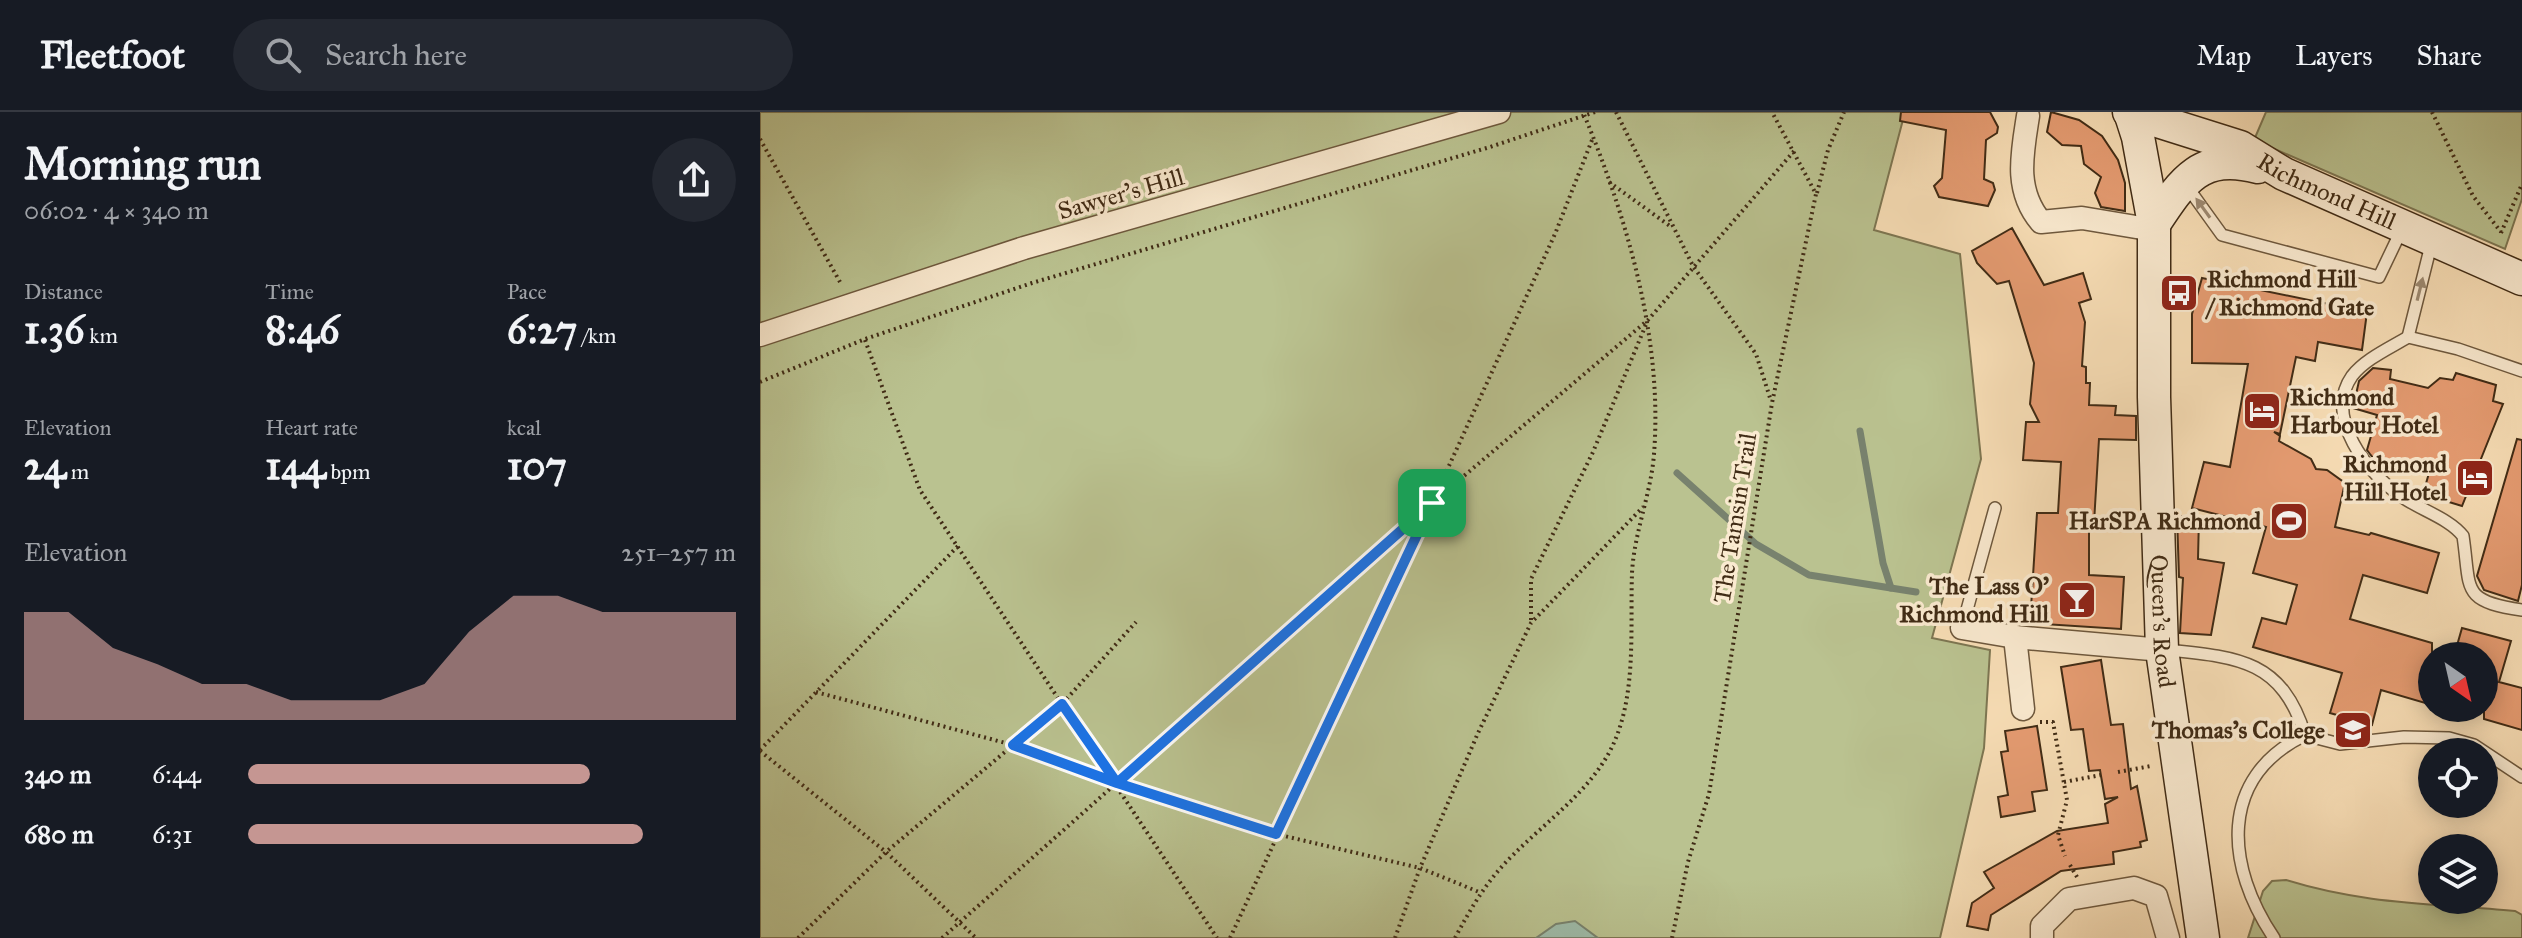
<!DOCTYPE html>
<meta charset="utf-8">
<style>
:root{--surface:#171b24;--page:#242831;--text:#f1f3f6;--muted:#9ea1a6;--line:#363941;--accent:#c59692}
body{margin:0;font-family:"IM FELL Great Primer",serif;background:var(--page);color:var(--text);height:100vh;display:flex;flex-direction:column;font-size:30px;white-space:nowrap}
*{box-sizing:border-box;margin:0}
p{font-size:26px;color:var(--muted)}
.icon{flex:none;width:44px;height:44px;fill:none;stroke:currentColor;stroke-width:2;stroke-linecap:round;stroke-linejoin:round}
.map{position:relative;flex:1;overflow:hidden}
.sheet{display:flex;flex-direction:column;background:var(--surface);width:760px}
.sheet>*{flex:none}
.needle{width:52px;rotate:146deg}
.tools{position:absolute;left:1658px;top:530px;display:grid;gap:16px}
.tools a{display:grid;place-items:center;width:80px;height:80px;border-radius:50%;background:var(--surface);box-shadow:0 4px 20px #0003;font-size:40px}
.pin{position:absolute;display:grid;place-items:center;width:68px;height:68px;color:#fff;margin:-34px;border-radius:16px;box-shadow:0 4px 12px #0006}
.round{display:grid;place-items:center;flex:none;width:84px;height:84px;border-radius:42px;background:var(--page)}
.summary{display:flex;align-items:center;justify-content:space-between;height:136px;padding:0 24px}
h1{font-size:44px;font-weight:800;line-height:60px}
.figures{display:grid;grid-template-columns:repeat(3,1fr);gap:12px;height:136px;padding:8px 24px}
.figures div{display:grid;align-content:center}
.figures b{font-size:40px;font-weight:800}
.figures small{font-size:22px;font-weight:400}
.figures p{font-size:22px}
.chart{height:224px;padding:16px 24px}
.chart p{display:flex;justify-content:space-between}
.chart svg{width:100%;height:144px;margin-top:8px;fill:var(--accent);opacity:.7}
ul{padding:0 24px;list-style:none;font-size:26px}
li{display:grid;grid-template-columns:128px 96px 1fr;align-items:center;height:60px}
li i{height:20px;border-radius:10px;background:var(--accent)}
header{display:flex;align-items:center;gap:48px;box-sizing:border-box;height:112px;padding:0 40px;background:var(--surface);border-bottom:2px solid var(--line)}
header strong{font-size:38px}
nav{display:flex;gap:44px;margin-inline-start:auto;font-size:28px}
.search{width:560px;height:72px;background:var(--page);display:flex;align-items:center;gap:20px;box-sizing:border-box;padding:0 28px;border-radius:44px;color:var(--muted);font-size:30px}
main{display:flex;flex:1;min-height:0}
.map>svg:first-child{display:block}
.green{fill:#bac290;stroke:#7d7652;stroke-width:2}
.water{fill:#9ebcaa;stroke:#78826e;stroke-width:2}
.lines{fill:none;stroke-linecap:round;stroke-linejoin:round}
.stream{stroke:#78826e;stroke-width:7}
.building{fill:#e69c72;stroke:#402b15;stroke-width:2}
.lane-casing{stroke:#6e583d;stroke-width:14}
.street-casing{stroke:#6e583d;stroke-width:25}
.secondary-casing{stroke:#402b15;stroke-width:35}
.path{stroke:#402b15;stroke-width:4;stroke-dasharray:2 4;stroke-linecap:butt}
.lane{stroke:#faead0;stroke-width:11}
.street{stroke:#faead0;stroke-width:22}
.secondary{stroke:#faead0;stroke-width:32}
.oneway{fill:#9d8a72}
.route-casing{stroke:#fff;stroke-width:16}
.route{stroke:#1a73e8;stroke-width:10}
.labels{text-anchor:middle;stroke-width:7;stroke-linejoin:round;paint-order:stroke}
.street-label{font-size:24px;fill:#402b15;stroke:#faead0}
.poi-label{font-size:24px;font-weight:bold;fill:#402b15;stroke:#faead0;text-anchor:end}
</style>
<header>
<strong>Fleetfoot</strong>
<div class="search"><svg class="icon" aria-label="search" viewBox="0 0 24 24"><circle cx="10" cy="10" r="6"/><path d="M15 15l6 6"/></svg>Search here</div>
<nav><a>Map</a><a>Layers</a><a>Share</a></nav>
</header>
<main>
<section class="sheet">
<div class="summary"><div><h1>Morning run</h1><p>06:02 · 4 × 340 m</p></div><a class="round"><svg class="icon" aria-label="share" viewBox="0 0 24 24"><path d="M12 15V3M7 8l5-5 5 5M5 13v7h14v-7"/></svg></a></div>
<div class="figures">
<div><p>Distance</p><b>1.36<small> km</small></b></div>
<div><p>Time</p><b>8:46</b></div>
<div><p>Pace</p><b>6:27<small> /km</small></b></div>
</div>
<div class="figures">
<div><p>Elevation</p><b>24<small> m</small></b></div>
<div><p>Heart rate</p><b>144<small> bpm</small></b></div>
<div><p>kcal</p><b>107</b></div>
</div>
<div class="chart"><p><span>Elevation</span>251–257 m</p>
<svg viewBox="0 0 160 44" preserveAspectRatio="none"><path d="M0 44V11L10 11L20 22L30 27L40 33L50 33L60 38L70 38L80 38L90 33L100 17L110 6L120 6L130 11L140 11L150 11L160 11V44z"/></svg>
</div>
<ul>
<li><b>340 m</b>6:44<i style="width:70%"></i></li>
<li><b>680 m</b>6:31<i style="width:81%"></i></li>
</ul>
</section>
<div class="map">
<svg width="1762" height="826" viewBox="0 0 1762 826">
<rect width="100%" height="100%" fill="#f8deb6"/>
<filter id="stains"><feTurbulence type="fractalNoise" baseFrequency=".0025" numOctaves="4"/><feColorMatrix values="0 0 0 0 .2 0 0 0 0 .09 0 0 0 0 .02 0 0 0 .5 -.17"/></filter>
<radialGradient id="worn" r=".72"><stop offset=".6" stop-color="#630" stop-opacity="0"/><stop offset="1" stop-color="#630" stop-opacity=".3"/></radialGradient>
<g class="green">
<polygon points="0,0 1145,0 1114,118 1200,142 1221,347 1172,526 1230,538 1224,636 1180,826 0,826"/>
<polygon points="1506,0 1762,0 1762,87 1745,137 1494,28"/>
<path d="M 1526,768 C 1607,793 1672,791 1755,799 L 1762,803 L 1762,826 L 1488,826 L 1503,779 L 1512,769 Z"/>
</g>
<polygon class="water" points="815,809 838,826 776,826 796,812"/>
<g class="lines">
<g class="stream">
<polyline points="1100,319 1123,451 1131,476"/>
<polyline points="917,361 996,432 1049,463 1156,480"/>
</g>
</g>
<g class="building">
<polygon points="1141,0 1230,0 1238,15 1237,21 1226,28 1224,67 1233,71 1235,78 1228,94 1179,85 1174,74 1182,66 1186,18 1140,9"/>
<polygon points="1291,0 1319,8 1342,24 1358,48 1365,71 1365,99 1341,95 1335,81 1341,65 1324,52 1321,34 1302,33 1287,20"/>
<polygon points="1252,116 1284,173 1323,161 1331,187 1319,191 1325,210 1322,254 1326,255 1326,271 1330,271 1329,293 1356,294 1355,303 1376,304 1376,328 1339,327 1334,411 1329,411 1329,463 1364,465 1361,517 1270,511 1277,401 1298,401 1301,350 1263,348 1266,310 1279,310 1270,292 1274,251 1249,169 1237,172 1217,151 1212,139"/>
<polygon points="1442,166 1607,200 1602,238 1558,230 1555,249 1536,245 1520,322 1514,320 1520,324 1519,329 1551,347 1556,357 1567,358 1585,371 1575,415 1609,423 1611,421 1679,441 1667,481 1603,463 1590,507 1672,531 1672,593 1621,578 1612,613 1570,601 1582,561 1493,535 1502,506 1526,512 1537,473 1493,461 1506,415 1432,396 1444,350 1470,355 1488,252 1432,251 1432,202"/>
<polygon points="1613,256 1631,258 1630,267 1668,276 1680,266 1693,268 1696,261 1736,273 1733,289 1743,292 1702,394 1663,382 1669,361 1614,347 1610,342 1607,338 1617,303 1593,296 1599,269"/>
<polygon points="1757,327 1762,328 1762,473 1758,489 1724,478 1717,464"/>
<polygon points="1417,404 1439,405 1438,447 1464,451 1451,523 1420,521 1423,466 1419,465"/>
<polygon points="1702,516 1751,529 1739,570 1762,576 1762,618 1724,607 1724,544 1694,544"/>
<polygon points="1341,548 1351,613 1363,612 1371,677 1377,674 1387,728 1380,730 1381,735 1353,740 1354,752 1301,759 1231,803 1228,818 1207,814 1212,791 1234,776 1224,760 1297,719 1348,711 1345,692 1358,685 1345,687 1340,658 1329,659 1323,617 1311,618 1301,555"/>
<polygon points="1277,614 1287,678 1272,680 1275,699 1241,705 1238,685 1248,683 1241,640 1248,639 1245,619"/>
</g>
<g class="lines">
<g class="lane-casing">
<g id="lane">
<polyline points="1426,73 1462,123 1619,165 1641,119"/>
<polyline points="1648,225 1672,129"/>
<path d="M 1762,259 L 1698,237 L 1648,225 C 1630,236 1605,247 1592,264 C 1563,305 1608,362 1641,384 C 1660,398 1689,406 1703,424 C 1711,478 1700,489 1762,498"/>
<polyline points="1202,516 1235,396"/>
<path d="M 1407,538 C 1478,545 1522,548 1545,623"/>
<path d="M 1514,826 C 1466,755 1457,666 1545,623 L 1580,632 L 1644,625 L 1689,626 L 1714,633 L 1762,665"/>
</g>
</g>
<g class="street-casing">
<g id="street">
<path d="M 1268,4 C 1262,42 1254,78 1281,110 L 1322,106 L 1394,118"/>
<polyline points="0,223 264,136 739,0"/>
<polyline points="1202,516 1255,525 1402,538"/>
<polyline points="1255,525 1263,597"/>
<polyline points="1282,826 1282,814 1309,787 1374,776 1396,784 1408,826"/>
</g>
</g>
<g class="secondary-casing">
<g id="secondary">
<path id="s1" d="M 1369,0 L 1480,35 L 1524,62 L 1762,167"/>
<path id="s2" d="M 1370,0 L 1378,25 L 1394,112 L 1394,285 L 1402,538 L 1443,826"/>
<path d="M 1394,112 C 1423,68 1441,40 1498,55"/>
</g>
</g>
<g class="path">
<polyline points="856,0 933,154 996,242 1011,289"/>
<polyline points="1672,0 1713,84 1741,120"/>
<polyline points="0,27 80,170"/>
<polyline points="849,70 910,114"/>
<polyline points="1057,81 1068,38 1084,0"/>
<polyline points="1741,121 1762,72"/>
<polyline points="105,228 160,378 457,826"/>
<polyline points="0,270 105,227 272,171 730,35 835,0"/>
<polyline points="771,508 771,467 833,340 887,210"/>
<polyline points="56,580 253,633 516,722 660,756 719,780"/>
<polyline points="1280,610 1293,610 1307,688 1298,723 1305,744"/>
<polyline points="0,638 198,434"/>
<polyline points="0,639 126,740 216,826"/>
<polyline points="1358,660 1391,654"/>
<polyline points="1304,670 1341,663"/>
<polyline points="1310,753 1317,765"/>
<polyline points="38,826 126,740 302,592 376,510"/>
<polyline points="182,826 672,391 795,122 832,28"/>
<polyline points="470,826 672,391 888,208 1035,38"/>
<polyline points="635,826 660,756 718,621 771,511 883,395"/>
<path d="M 695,826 C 712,794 728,767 754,742 C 787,709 831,678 852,635 C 877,583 870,517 872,461 C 874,421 891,382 894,342 C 903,227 867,106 823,0"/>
<polyline points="912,826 928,750 949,682 1012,291 1056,82 1012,0"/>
</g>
<use href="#lane" class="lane"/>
<use href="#street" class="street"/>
<use href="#secondary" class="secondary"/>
</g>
<defs><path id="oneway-solid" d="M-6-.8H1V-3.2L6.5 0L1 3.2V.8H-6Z" transform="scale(2)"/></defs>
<g class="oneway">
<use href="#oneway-solid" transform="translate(1443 96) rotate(-126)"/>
<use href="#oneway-solid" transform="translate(1660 177) rotate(-76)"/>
</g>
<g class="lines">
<g class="route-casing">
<polyline id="route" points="672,391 357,671 253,633 302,592 357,671 516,722 672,391"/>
</g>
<use href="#route" class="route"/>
</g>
<defs>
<g id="bus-square" transform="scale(2)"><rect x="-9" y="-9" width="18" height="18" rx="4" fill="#8f2418" stroke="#faead0"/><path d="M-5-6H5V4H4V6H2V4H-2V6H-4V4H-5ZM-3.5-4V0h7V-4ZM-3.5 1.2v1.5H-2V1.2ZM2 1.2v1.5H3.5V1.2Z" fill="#fff"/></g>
<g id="hotel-square" transform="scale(2)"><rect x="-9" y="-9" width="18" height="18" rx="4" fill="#8f2418" stroke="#faead0"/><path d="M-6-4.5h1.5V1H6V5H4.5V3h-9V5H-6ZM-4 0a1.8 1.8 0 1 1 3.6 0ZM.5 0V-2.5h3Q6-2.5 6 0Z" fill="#fff"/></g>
<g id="stadium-square" transform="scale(2)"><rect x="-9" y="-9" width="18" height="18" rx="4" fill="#8f2418" stroke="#faead0"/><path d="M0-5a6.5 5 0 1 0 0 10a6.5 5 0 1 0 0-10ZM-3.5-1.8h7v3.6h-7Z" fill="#fff"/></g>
<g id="bar-square" transform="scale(2)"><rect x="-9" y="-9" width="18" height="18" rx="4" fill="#8f2418" stroke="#faead0"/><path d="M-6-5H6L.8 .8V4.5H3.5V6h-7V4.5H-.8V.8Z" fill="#fff"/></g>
<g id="school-square" transform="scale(2)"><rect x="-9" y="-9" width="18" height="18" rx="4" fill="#8f2418" stroke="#faead0"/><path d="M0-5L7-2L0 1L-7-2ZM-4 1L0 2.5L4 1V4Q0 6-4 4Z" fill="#fff"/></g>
</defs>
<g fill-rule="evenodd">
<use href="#bus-square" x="1419" y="181"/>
<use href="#hotel-square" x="1502" y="299"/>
<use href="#hotel-square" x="1715" y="366"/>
<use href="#stadium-square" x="1529" y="409"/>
<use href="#bar-square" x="1317" y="488"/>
<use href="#school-square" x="1593" y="618"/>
</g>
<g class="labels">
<g class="street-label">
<text dy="8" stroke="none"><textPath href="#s1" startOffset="214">Richmond Hill</textPath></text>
<text transform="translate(361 82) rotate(-16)" y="8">Sawyer's Hill</text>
<text transform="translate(975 406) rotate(-81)" y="8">The Tamsin Trail</text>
<text dy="8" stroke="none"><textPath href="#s2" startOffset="512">Queen's Road</textPath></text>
</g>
<g class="poi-label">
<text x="1447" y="175" text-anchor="start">Richmond Hill<tspan x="1447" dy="28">/ Richmond Gate</tspan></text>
<text x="1530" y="293" text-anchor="start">Richmond<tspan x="1530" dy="28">Harbour Hotel</tspan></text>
<text x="1687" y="360">Richmond<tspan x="1687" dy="28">Hill Hotel</tspan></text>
<text x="1501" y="417">HarSPA Richmond</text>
<text x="1289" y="482">The Lass O'<tspan x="1289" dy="28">Richmond Hill</tspan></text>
<text x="1565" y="626">Thomas's College</text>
</g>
</g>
<rect width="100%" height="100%" filter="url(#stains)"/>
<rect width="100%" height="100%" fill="url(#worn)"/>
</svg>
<div class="tools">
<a><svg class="needle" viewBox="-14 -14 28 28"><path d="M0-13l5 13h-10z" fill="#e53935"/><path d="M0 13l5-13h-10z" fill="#9ea1a6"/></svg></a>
<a><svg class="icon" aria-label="locate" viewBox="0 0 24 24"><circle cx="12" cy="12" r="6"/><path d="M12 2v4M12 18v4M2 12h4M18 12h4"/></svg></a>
<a><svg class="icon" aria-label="layers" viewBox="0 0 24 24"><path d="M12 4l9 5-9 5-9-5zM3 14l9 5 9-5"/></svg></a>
</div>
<div class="pin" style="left:672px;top:391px;background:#1e9e55"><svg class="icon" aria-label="arrive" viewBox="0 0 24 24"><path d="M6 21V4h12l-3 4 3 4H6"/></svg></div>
</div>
</main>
